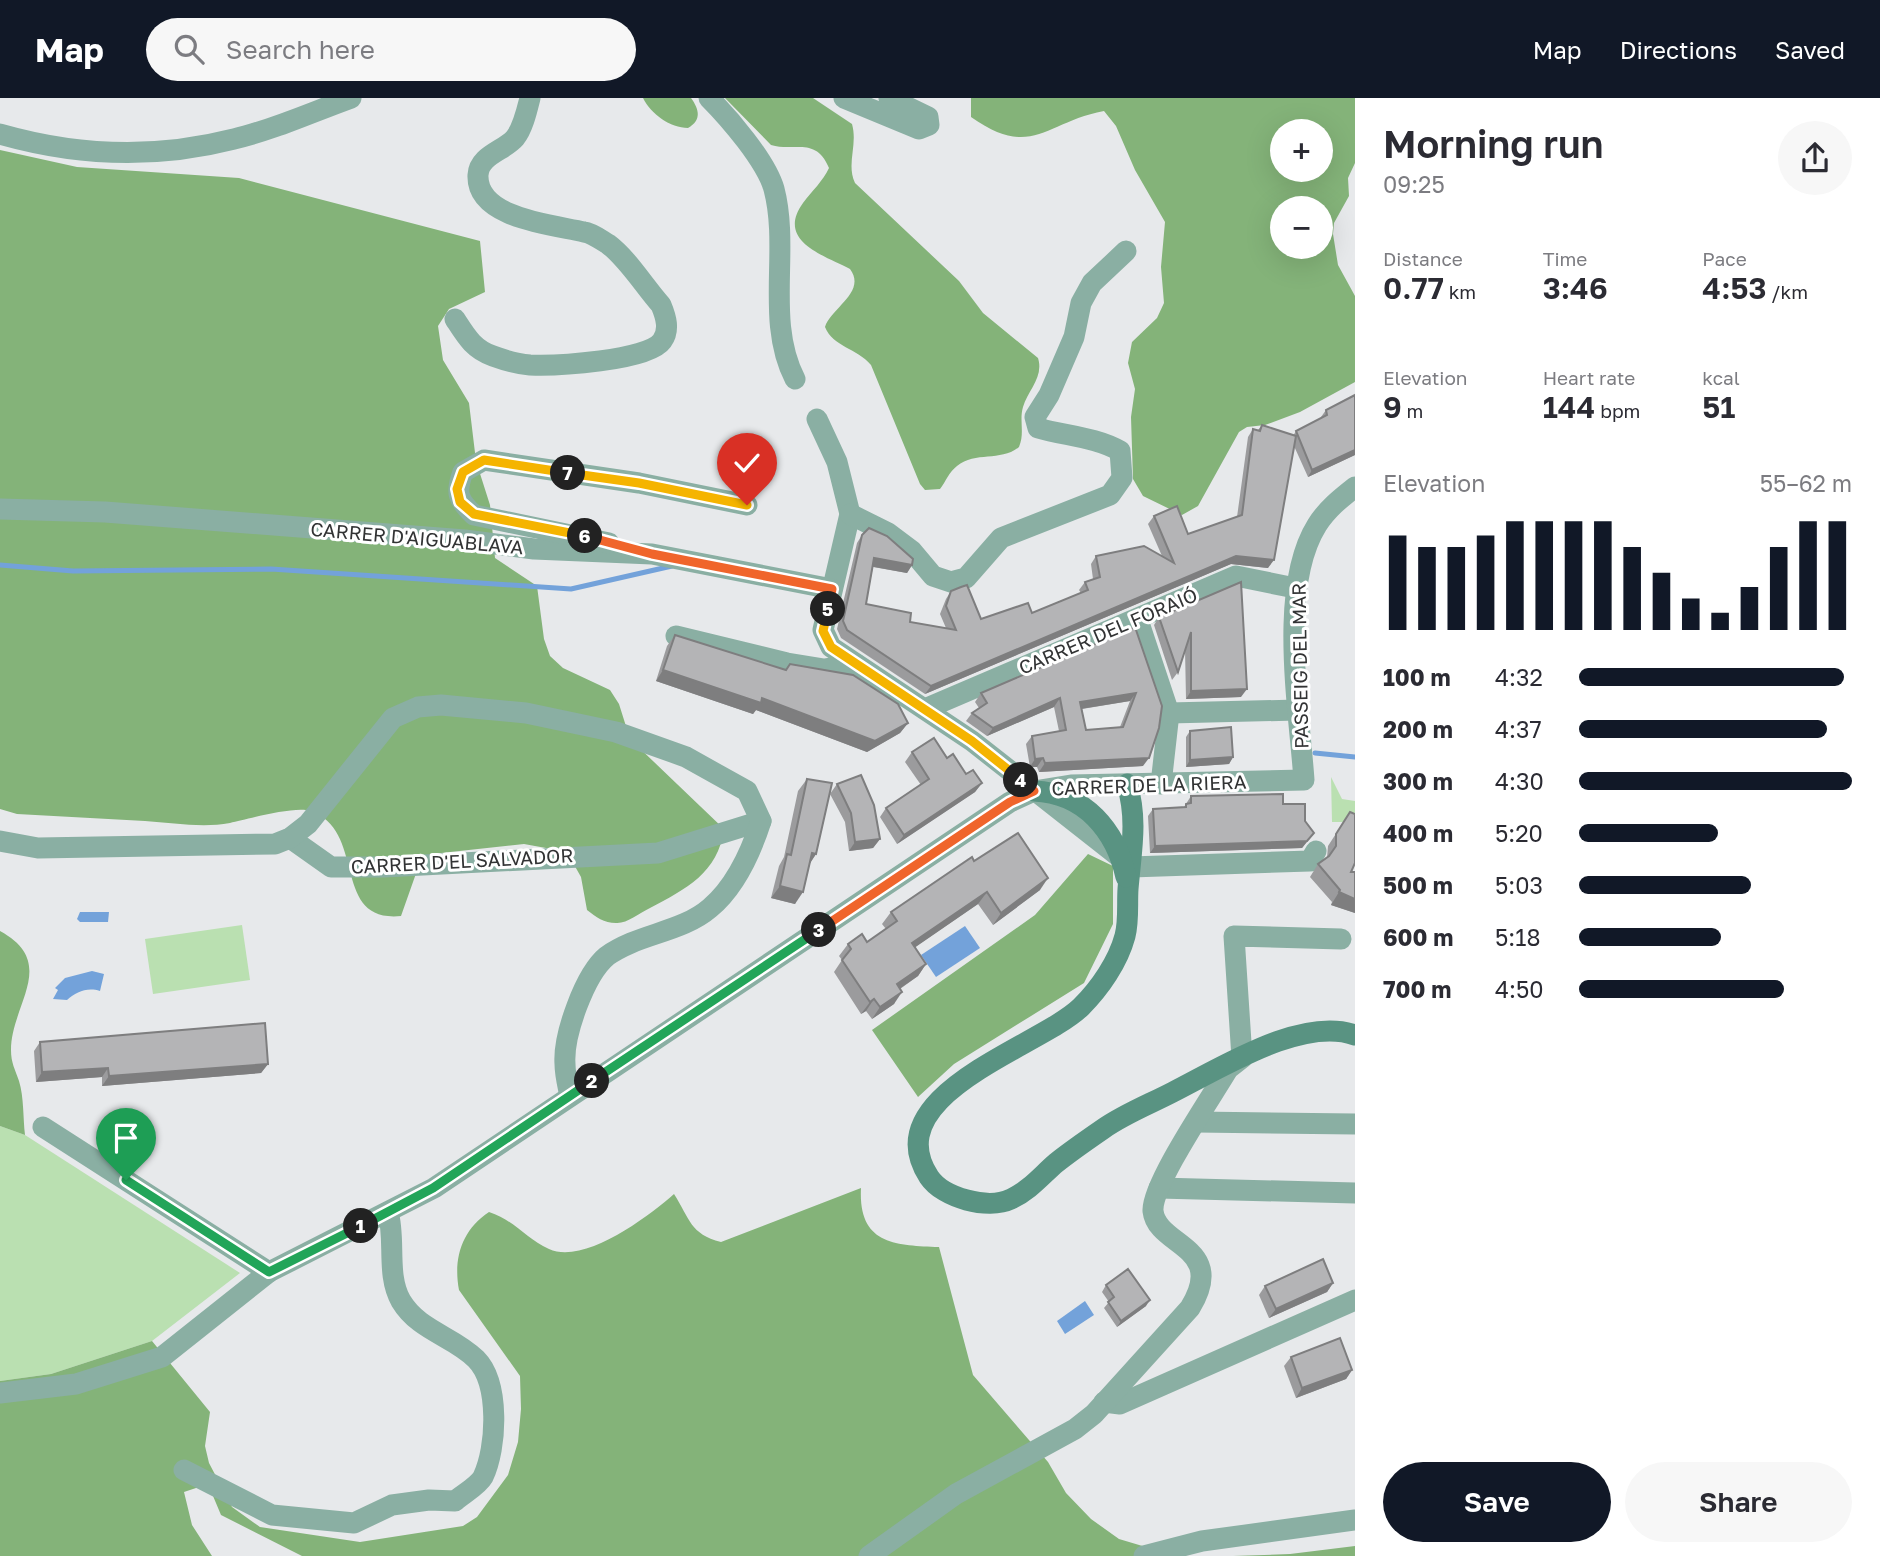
<!DOCTYPE html>
<meta charset="utf-8">
<style>
:root{--surface:#fff;--page:#f7f7f7;--text:#2b2b33;--muted:#7c7c81;--accent:#111827}
body{margin:0;font-family:"Golos Text",sans-serif;background:var(--page);color:var(--text);height:100vh;display:flex;flex-direction:column;font-size:26px;white-space:nowrap}
*{box-sizing:border-box;margin:0}
p{font-size:23px;color:var(--muted)}
.icon{flex:none;width:38px;height:38px;fill:none;stroke:currentColor;stroke-width:2;stroke-linecap:round;stroke-linejoin:round}
.map{position:relative;flex:1;overflow:hidden}
.details{display:flex;flex-direction:column;background:var(--surface);width:525px}
.details>*{flex:none}
.fabs{position:absolute;left:1270px;top:21px;display:grid;gap:14px}
.fabs a{display:grid;place-items:center;width:63px;height:63px;border-radius:50%;background:var(--surface);box-shadow:0 7px 28px #0002;font-size:35px}
.pin{position:absolute;display:grid;place-items:center;width:60px;height:60px;color:#fff;margin:-72px -30px;border-radius:50% 50% 50% 0;rotate:-45deg;box-shadow:0 0 7px #0007}
.pin .icon{rotate:45deg}
.km{position:absolute;width:35px;height:35px;margin:-18px;border-radius:50%;background:#222;color:#fff;font-size:19px;line-height:35px;text-align:center}
.round{display:grid;place-items:center;flex:none;width:74px;height:74px;border-radius:37px;background:var(--page)}
.summary{display:flex;align-items:center;justify-content:space-between;height:119px;padding:0 28px}
h1{font-size:38px;font-weight:600;line-height:52px}
.stats{display:grid;grid-template-columns:repeat(3,1fr);gap:10px;height:119px;padding:7px 28px}
.stats div{display:grid;align-content:center}
.stats b{font-size:30px;font-weight:600}
.stats small{font-size:19px;font-weight:400}
.stats p{font-size:19px}
.chart{height:196px;padding:14px 28px}
.chart p{display:flex;justify-content:space-between}
.chart svg{width:100%;height:126px;margin-top:7px;stroke:var(--accent);stroke-width:6}
.action{display:flex;gap:14px;margin-top:auto;padding:14px 28px}
.action a{flex:1;height:80px;border-radius:42px;background:var(--accent);color:#fff;font-size:28px;font-weight:600;line-height:80px;text-align:center}
.action a+a{background:var(--page);color:var(--text)}
ul{padding:0 28px;list-style:none;font-size:23px}
li{display:grid;grid-template-columns:112px 84px 1fr;align-items:center;height:52px}
li i{height:18px;border-radius:9px;background:var(--accent)}
header{display:flex;align-items:center;gap:42px;box-sizing:border-box;height:98px;padding:0 35px;background:var(--accent);color:#fff}
header strong{font-size:33px}
nav{display:flex;gap:38px;margin-inline-start:auto;font-size:24px}
.search{width:490px;height:63px;background:var(--page);display:flex;align-items:center;gap:18px;box-sizing:border-box;padding:0 24px;border-radius:38px;color:var(--muted);font-size:26px}
main{display:flex;flex:1;min-height:0}
.map>svg:first-child{display:block}
.green{fill:#bae0b1}
.forest{fill:#84b379;fill-rule:evenodd}
.water{fill:#73a2da}
.lines{fill:none;stroke-linecap:round;stroke-linejoin:round}
.stream{stroke:#73a2da;stroke-width:5}
.street{stroke:#8aafa3;stroke-width:21}
.secondary{stroke:#599382;stroke-width:21}
.wall{fill:#9b9b9d;fill-rule:evenodd}
.shaded-wall{fill:#7e7e7f}
.building{fill:#b4b4b6;stroke:#7e7e7f;stroke-width:2;fill-rule:evenodd}
.split-1-casing{stroke:#fff;stroke-width:14}
.split-2-casing{stroke:#fff;stroke-width:14}
.split-3-casing{stroke:#fff;stroke-width:14}
.split-4-casing{stroke:#fff;stroke-width:14}
.split-5-casing{stroke:#fff;stroke-width:14}
.split-6-casing{stroke:#fff;stroke-width:14}
.split-7-casing{stroke:#fff;stroke-width:14}
.split-8-casing{stroke:#fff;stroke-width:14}
.split-1{stroke:#22a559;stroke-width:9}
.split-2{stroke:#22a559;stroke-width:9}
.split-3{stroke:#22a559;stroke-width:9}
.split-4{stroke:#f0652b;stroke-width:9}
.split-5{stroke:#f5b400;stroke-width:9}
.split-6{stroke:#f0652b;stroke-width:9}
.split-7{stroke:#f5b400;stroke-width:9}
.split-8{stroke:#f5b400;stroke-width:9}
.labels{text-anchor:middle;stroke-width:6;stroke-linejoin:round;paint-order:stroke}
.street-label{font-size:19px;fill:#323334;stroke:#fff}
</style>
<header>
<strong>Map</strong>
<div class="search"><svg class="icon" aria-label="search" viewBox="0 0 24 24"><circle cx="10" cy="10" r="6"/><path d="M15 15l6 6"/></svg>Search here</div>
<nav><a>Map</a><a>Directions</a><a>Saved</a></nav>
</header>
<main>
<div class="map">
<svg width="1355" height="1458" viewBox="0 0 1355 1458">
<rect width="100%" height="100%" fill="#e7e9eb"/>
<g class="green">
<polygon points="1331,679 1342,701 1355,703 1355,728 1347,724 1332,724"/>
<polygon points="242,827 250,882 153,896 145,841"/>
<polygon points="0,1028 25,1037 240,1175 152,1243 51,1276 0,1283"/>
</g>
<g class="forest">
<path d="M 643,0 L 691,0 C 699,11 702,22 688,30 C 670,30 651,16 643,0 Z"/>
<path d="M 725,0 L 813,0 L 852,26 C 858,47 846,66 855,85 L 959,183 L 983,215 L 1038,260 C 1044,279 1028,292 1023,309 C 1019,323 1025,335 1019,349 C 1001,364 976,353 957,368 C 949,374 946,383 940,391 L 925,392 L 920,386 L 871,267 C 857,250 833,249 825,229 C 831,210 867,194 850,171 C 826,158 775,144 803,105 C 812,93 823,83 829,70 C 816,38 794,54 771,47 Z"/>
<path d="M 971,0 L 1355,0 L 1355,65 L 1348,80 L 1349,98 L 1334,125 L 1333,136 L 1338,167 L 1355,198 L 1355,284 L 1300,314 L 1265,327 L 1247,329 L 1239,334 L 1198,408 L 1182,417 L 1143,398 L 1133,381 L 1131,319 L 1135,291 L 1128,265 L 1132,244 L 1157,220 L 1164,205 L 1161,169 L 1165,124 L 1135,72 L 1116,28 L 1104,13 C 1045,24 1032,62 971,19 ZM 1283,33 L 1321,33 L 1321,72 L 1283,72 ZM 1283,110 L 1321,110 L 1321,149 L 1283,149 Z"/>
<path d="M 0,52 L 77,69 L 239,80 L 480,143 L 485,194 L 449,211 L 438,228 L 443,262 L 469,305 L 476,363 L 490,407 L 495,460 L 537,488 L 544,541 L 550,558 L 563,570 L 610,592 L 619,606 L 630,641 L 724,731 C 718,775 686,791 650,810 C 640,815 626,826 616,825 C 604,825 596,819 587,812 L 581,779 L 572,763 L 557,752 L 524,746 L 432,756 L 419,767 L 401,818 C 330,825 368,732 310,713 C 295,708 248,721 230,725 C 203,730 173,725 145,723 C 102,721 60,718 17,716 L 0,711 Z"/>
<polygon points="1088,756 1113,768 1113,826 1084,885 954,966 918,999 872,932 1035,817"/>
<path d="M 0,833 C 59,865 11,906 11,952 C 11,965 15,971 19,983 C 24,999 23,1020 25,1037 L 0,1028 Z"/>
<path d="M 861,1090 C 858,1147 896,1147 939,1149 L 973,1277 L 1048,1364 L 1066,1395 L 1091,1421 L 1119,1441 L 1176,1458 L 302,1458 L 221,1417 L 208,1386 L 184,1394 L 192,1427 L 212,1458 L 0,1458 L 0,1283 L 51,1276 L 152,1243 L 210,1314 L 205,1348 L 209,1365 L 232,1409 L 260,1429 L 360,1444 L 463,1428 L 477,1419 L 508,1377 L 518,1344 L 521,1311 L 520,1278 L 459,1192 C 453,1160 462,1132 489,1114 C 516,1123 526,1141 549,1151 C 584,1167 648,1119 674,1096 C 690,1121 690,1136 721,1144 Z"/>
<polygon points="1355,1448 1355,1458 1233,1458 1290,1456"/>
</g>
<g class="water">
<polygon points="80,814 109,814 108,824 80,824 77,821"/>
<polygon points="965,828 980,850 936,879 921,857"/>
<path d="M 92,873 L 104,876 L 100,893 C 87,889 76,894 67,902 L 53,901 L 58,892 L 55,890 L 65,880 Z"/>
<polygon points="1085,1203 1094,1217 1065,1236 1057,1223"/>
</g>
<g class="lines">
<g class="stream">
<polyline points="0,467 73,473 271,471 571,491 672,468"/>
<polyline points="1315,655 1355,659"/>
</g>
<g class="street">
<path d="M 709,0 C 729,20 766,63 774,91 C 790,152 765,223 795,281"/>
<polyline points="844,0 919,31 929,27 928,19 889,0"/>
<path d="M 0,36 C 77,58 156,61 234,41 C 273,32 312,14 351,0"/>
<path d="M 455,221 C 466,238 473,251 493,258 C 504,262 519,266 530,267 C 555,268 648,263 662,243 C 670,232 666,219 661,207 C 644,188 628,161 608,146 C 601,142 592,135 584,134 C 555,127 476,121 478,77 C 479,57 504,53 515,40 C 523,30 527,12 530,0"/>
<polyline points="817,321 837,364 850,416 823,532 831,549 972,643 1122,761"/>
<polyline points="0,411 105,414 465,442 534,451 652,456 832,491"/>
<path d="M 850,416 L 888,435 L 912,453 L 933,478 L 951,484 L 966,480 L 1001,440 L 1110,397 L 1122,380 L 1120,353 C 1095,339 1066,338 1038,330 L 1035,319 L 1049,297 L 1074,239 L 1081,205 L 1092,185 L 1126,153"/>
<path d="M 609,445 L 474,417 C 458,402 455,395 463,374 L 484,362 L 639,385 L 747,407"/>
<polyline points="1138,522 1169,615 1161,686"/>
<polyline points="676,538 787,565 824,571 856,566"/>
<polyline points="925,611 1236,478 1295,490"/>
<polyline points="1169,615 1297,612"/>
<polyline points="290,740 331,769 384,769 658,755 761,723"/>
<path d="M 0,743 L 38,750 L 275,746 L 290,740 L 308,726 L 393,620 L 418,609 L 441,607 L 526,615 L 616,634 L 686,659 L 747,693 L 761,723 C 751,754 735,789 710,810 C 688,829 657,834 631,845 C 624,848 614,853 607,858 C 585,876 563,937 565,966 C 565,977 568,988 570,998"/>
<polyline points="1131,769 1310,763 1316,753"/>
<polyline points="1196,1024 1355,1026"/>
<polyline points="43,1029 269,1174"/>
<polyline points="1159,1090 1355,1095"/>
<path d="M 0,1295 L 76,1286 L 162,1259 L 269,1174 L 434,1090 L 1010,704 L 1034,693 L 1071,687 L 1304,682 C 1299,610 1278,489 1317,427 C 1327,411 1341,400 1355,389"/>
<polyline points="1104,1304 1120,1306 1355,1202"/>
<path d="M 184,1372 L 272,1417 L 354,1425 L 392,1407 L 429,1402 L 455,1403 C 463,1396 478,1388 483,1379 C 497,1350 500,1285 476,1261 C 453,1238 419,1233 401,1203 C 386,1177 396,1142 388,1114"/>
<path d="M 869,1458 L 956,1396 L 1075,1331 L 1094,1316 L 1190,1210 C 1228,1148 1157,1149 1153,1113 C 1151,1087 1213,997 1228,971 L 1242,960 L 1234,838 L 1341,841"/>
<polyline points="1144,1458 1202,1443 1355,1422"/>
</g>
<g class="secondary">
<path d="M 1127,686 C 1138,722 1131,754 1128,791 C 1127,806 1129,823 1125,838 C 1118,864 1100,890 1081,909 C 1040,949 875,996 929,1079 C 943,1100 988,1112 1011,1101 C 1029,1093 1042,1077 1056,1065 C 1071,1053 1087,1042 1103,1031 C 1124,1016 1150,1006 1173,994 C 1221,970 1302,918 1355,937"/>
<path d="M 1034,693 C 1085,695 1116,733 1126,779"/>
</g>
</g>
<g class="wall">
<polygon points="1326,312 1355,357 1308,379 1294,348 1268,470 1231,466 925,596 841,540 837,531 857,445 862,437 912,467 907,475 873,469 866,506 910,524 946,530 940,516 946,501 951,493 981,521 1032,515 1081,495 1079,492 1085,484 1093,481 1091,466 1096,458 1162,458 1148,426 1154,418 1188,436 1237,419 1248,339 1253,331 1258,332 1262,327 1293,338 1296,333 1321,320 1321,319"/>
<polygon points="1241,484 1241,599 1186,601 1185,551 1178,574 1172,582 1154,527 1159,519"/>
<path d="M 1135,529 L 1143,668 L 1039,674 L 1037,669 L 1030,669 L 1026,646 L 1032,638 L 1059,633 L 1054,609 L 987,638 L 966,623 L 972,615 L 979,610 L 975,604 L 981,595 ZM 1130,603 L 1120,629 L 1086,632 L 1082,611 Z"/>
<polygon points="675,537 908,625 900,635 867,654 756,612 753,616 656,583 667,548"/>
<polygon points="1190,633 1233,659 1229,666 1186,669 1186,639"/>
<polygon points="912,654 947,660 966,676 982,685 975,694 897,746 880,719 886,710 921,687 905,664"/>
<polygon points="807,681 816,756 809,767 795,806 771,800 779,768 784,759 798,693"/>
<polygon points="837,686 880,741 873,750 849,753 845,724 830,696"/>
<polygon points="1191,698 1283,706 1305,723 1314,735 1302,750 1150,755 1148,718 1153,711 1184,709"/>
<polygon points="1350,714 1351,774 1355,774 1355,815 1331,807 1332,804 1310,779 1318,766 1327,760 1328,748"/>
<polygon points="974,763 1040,792 993,827 978,806 915,849 926,866 918,878 900,891 894,906 872,921 866,913 861,916 834,874 842,862 839,858 848,846 867,844 886,831 882,826 891,814"/>
<polygon points="40,944 268,966 261,975 102,988 102,979 36,984 34,953"/>
<polygon points="1333,1185 1327,1194 1269,1220 1259,1197 1265,1188"/>
<polygon points="1106,1187 1146,1208 1117,1229 1104,1210 1109,1204 1102,1194"/>
<polygon points="1291,1259 1352,1272 1346,1281 1296,1300 1284,1268"/>
</g>
<g class="shaded-wall">
<polygon points="1355,352 1355,357 1308,379 1312,372"/>
<polygon points="1236,458 1274,462 1268,470 1231,466 925,596 931,588"/>
<polygon points="874,460 912,467 907,475 869,468"/>
<polygon points="663,572 762,600 908,625 900,635 867,654 756,612 753,616 656,583"/>
<polygon points="1247,591 1241,599 1186,601 1191,593"/>
<polygon points="1136,595 1130,603 1074,612 1080,604"/>
<polygon points="1060,600 1054,609 987,638 993,630"/>
<polygon points="1233,659 1229,666 1186,669 1190,662"/>
<polygon points="1043,660 1037,669 1030,669 1035,661"/>
<polygon points="1149,660 1143,668 1039,674 1045,665"/>
<polygon points="982,685 975,694 897,746 904,737"/>
<polygon points="1314,735 1302,750 1150,755 1155,748"/>
<polygon points="880,741 873,750 849,753 855,744"/>
<polygon points="812,755 816,756 808,768"/>
<polygon points="1048,780 1040,792 993,827 1001,815"/>
<polygon points="780,788 803,794 795,806 771,800"/>
<polygon points="987,794 978,806 904,857 912,845"/>
<polygon points="1339,794 1355,801 1355,815 1331,807"/>
<polygon points="926,866 918,878 889,898 897,886"/>
<polygon points="902,894 894,906 872,921 880,909"/>
<polygon points="874,901 866,913 861,916 870,904"/>
<polygon points="268,966 261,975 102,988 109,978"/>
<polygon points="108,970 102,979 36,984 42,974"/>
<polygon points="1333,1185 1327,1194 1269,1220 1276,1211"/>
<polygon points="1150,1202 1146,1208 1117,1229 1121,1223"/>
<polygon points="1352,1272 1346,1281 1296,1300 1302,1290"/>
</g>
<g class="building">
<polygon points="1355,297 1355,352 1312,372 1296,333 1327,317 1326,312"/>
<polygon points="1262,327 1296,338 1274,462 1236,458 931,588 847,532 843,523 862,437 869,430 887,438 913,461 912,467 874,460 866,506 911,515 910,524 956,532 946,508 951,493 961,489 967,487 981,521 1028,505 1032,515 1088,492 1085,484 1100,479 1096,458 1144,448 1174,465 1154,418 1177,408 1188,436 1242,417 1253,331 1260,333"/>
<polygon points="1241,484 1247,591 1191,593 1191,534 1178,574 1159,519"/>
<path d="M 1135,529 L 1162,608 L 1159,630 L 1149,660 L 1045,665 L 1043,660 L 1035,661 L 1032,638 L 1066,632 L 1060,600 L 993,630 L 972,615 L 987,605 L 981,595 ZM 1136,595 L 1123,629 L 1086,632 L 1080,604 Z"/>
<polygon points="675,537 786,572 790,566 853,577 898,606 908,625 875,643 762,600 761,605 663,572"/>
<polygon points="1231,629 1233,659 1190,662 1190,633"/>
<polygon points="934,640 947,660 953,656 966,676 973,672 982,685 904,737 886,710 929,681 912,654"/>
<polygon points="861,677 874,707 880,741 855,744 851,715 837,686"/>
<polygon points="807,681 832,685 816,756 812,755 803,794 780,788 787,756 791,757"/>
<polygon points="1283,696 1283,706 1305,706 1305,723 1314,735 1307,743 1155,748 1153,711 1186,709 1186,706 1191,705 1191,698"/>
<polygon points="1350,714 1355,716 1355,765 1351,774 1355,774 1355,801 1339,794 1340,792 1318,766 1329,758 1336,748 1336,736"/>
<polygon points="1018,735 1048,780 1001,815 987,794 912,845 926,866 897,886 902,894 880,909 874,901 870,904 842,862 851,851 848,846 862,836 867,844 897,823 891,814 972,759 974,763"/>
<polygon points="265,925 268,966 109,978 108,970 42,974 40,944"/>
<polygon points="1323,1161 1333,1185 1276,1211 1265,1188"/>
<polygon points="1128,1171 1150,1202 1121,1223 1108,1204 1114,1199 1106,1187"/>
<polygon points="1340,1240 1352,1272 1302,1290 1291,1259"/>
</g>
<g class="lines">
<g class="split-1-casing">
<polyline id="split-1" points="126,1082 269,1174 361,1128"/>
</g>
<g class="split-2-casing">
<polyline id="split-2" points="361,1128 433,1090 592,983"/>
</g>
<g class="split-3-casing">
<polyline id="split-3" points="592,983 819,832"/>
</g>
<g class="split-4-casing">
<polyline id="split-4" points="819,832 1010,704 1034,693 1021,682"/>
</g>
<g class="split-5-casing">
<polyline id="split-5" points="828,511 823,533 831,549 972,643 1021,682"/>
</g>
<g class="split-6-casing">
<polyline id="split-6" points="585,438 652,456 832,491 828,511"/>
</g>
<g class="split-7-casing">
<polyline id="split-7" points="568,375 484,362 463,374 457,391 460,404 474,416 585,438"/>
</g>
<g class="split-8-casing">
<polyline id="split-8" points="568,375 639,385 747,407"/>
</g>
<use href="#split-1" class="split-1"/>
<use href="#split-2" class="split-2"/>
<use href="#split-3" class="split-3"/>
<use href="#split-4" class="split-4"/>
<use href="#split-5" class="split-5"/>
<use href="#split-6" class="split-6"/>
<use href="#split-7" class="split-7"/>
<use href="#split-8" class="split-8"/>
</g>
<g class="labels">
<g class="street-label">
<text transform="translate(417 440) rotate(5)" y="7">CARRER D'AIGUABLAVA</text>
<text transform="translate(1108 533) rotate(-23)" y="7">CARRER DEL FORAIÓ</text>
<text transform="translate(1300 568) rotate(-91)" y="7">PASSEIG DEL MAR</text>
<text transform="translate(1149 687) rotate(-2)" y="7">CARRER DE LA RIERA</text>
<text transform="translate(462 763) rotate(-3)" y="7">CARRER D'EL SALVADOR</text>
</g>
</g>
</svg>
<div class="fabs">
<a>+</a>
<a>−</a>
</div>
<div class="pin" style="left:126px;top:1082px;background:#1e9e55"><svg class="icon" aria-label="arrive" viewBox="0 0 24 24"><path d="M6 21V4h12l-3 4 3 4H6"/></svg></div>
<div class="pin" style="left:747px;top:407px;background:#d93025"><svg class="icon" aria-label="check" viewBox="0 0 24 24"><path d="M5 12l5 5 9-10"/></svg></div>
<b class="km" style="left:361px;top:1128px">1</b>
<b class="km" style="left:592px;top:983px">2</b>
<b class="km" style="left:819px;top:832px">3</b>
<b class="km" style="left:1021px;top:682px">4</b>
<b class="km" style="left:828px;top:511px">5</b>
<b class="km" style="left:585px;top:438px">6</b>
<b class="km" style="left:568px;top:375px">7</b>
</div>
<section class="details">
<div class="summary"><div><h1>Morning run</h1><p>09:25</p></div><a class="round"><svg class="icon" aria-label="share" viewBox="0 0 24 24"><path d="M12 15V3M7 8l5-5 5 5M5 13v7h14v-7"/></svg></a></div>
<div class="stats">
<div><p>Distance</p><b>0.77<small> km</small></b></div>
<div><p>Time</p><b>3:46</b></div>
<div><p>Pace</p><b>4:53<small> /km</small></b></div>
</div>
<div class="stats">
<div><p>Elevation</p><b>9<small> m</small></b></div>
<div><p>Heart rate</p><b>144<small> bpm</small></b></div>
<div><p>kcal</p><b>51</b></div>
</div>
<div class="chart"><p><span>Elevation</span>55–62 m</p>
<svg viewBox="0 0 160 44" preserveAspectRatio="none"><path d="M5 44V11M15 44V15M25 44V15M35 44V11M45 44V6M55 44V6M65 44V6M75 44V6M85 44V15M95 44V24M105 44V33M115 44V38M125 44V29M135 44V15M145 44V6M155 44V6"/></svg>
</div>
<ul>
<li><b>100 m</b>4:32<i style="width:97%"></i></li>
<li><b>200 m</b>4:37<i style="width:91%"></i></li>
<li><b>300 m</b>4:30<i style="width:100%"></i></li>
<li><b>400 m</b>5:20<i style="width:51%"></i></li>
<li><b>500 m</b>5:03<i style="width:63%"></i></li>
<li><b>600 m</b>5:18<i style="width:52%"></i></li>
<li><b>700 m</b>4:50<i style="width:75%"></i></li>
</ul>
<div class="action"><a>Save</a><a>Share</a></div>
</section>
</main>
